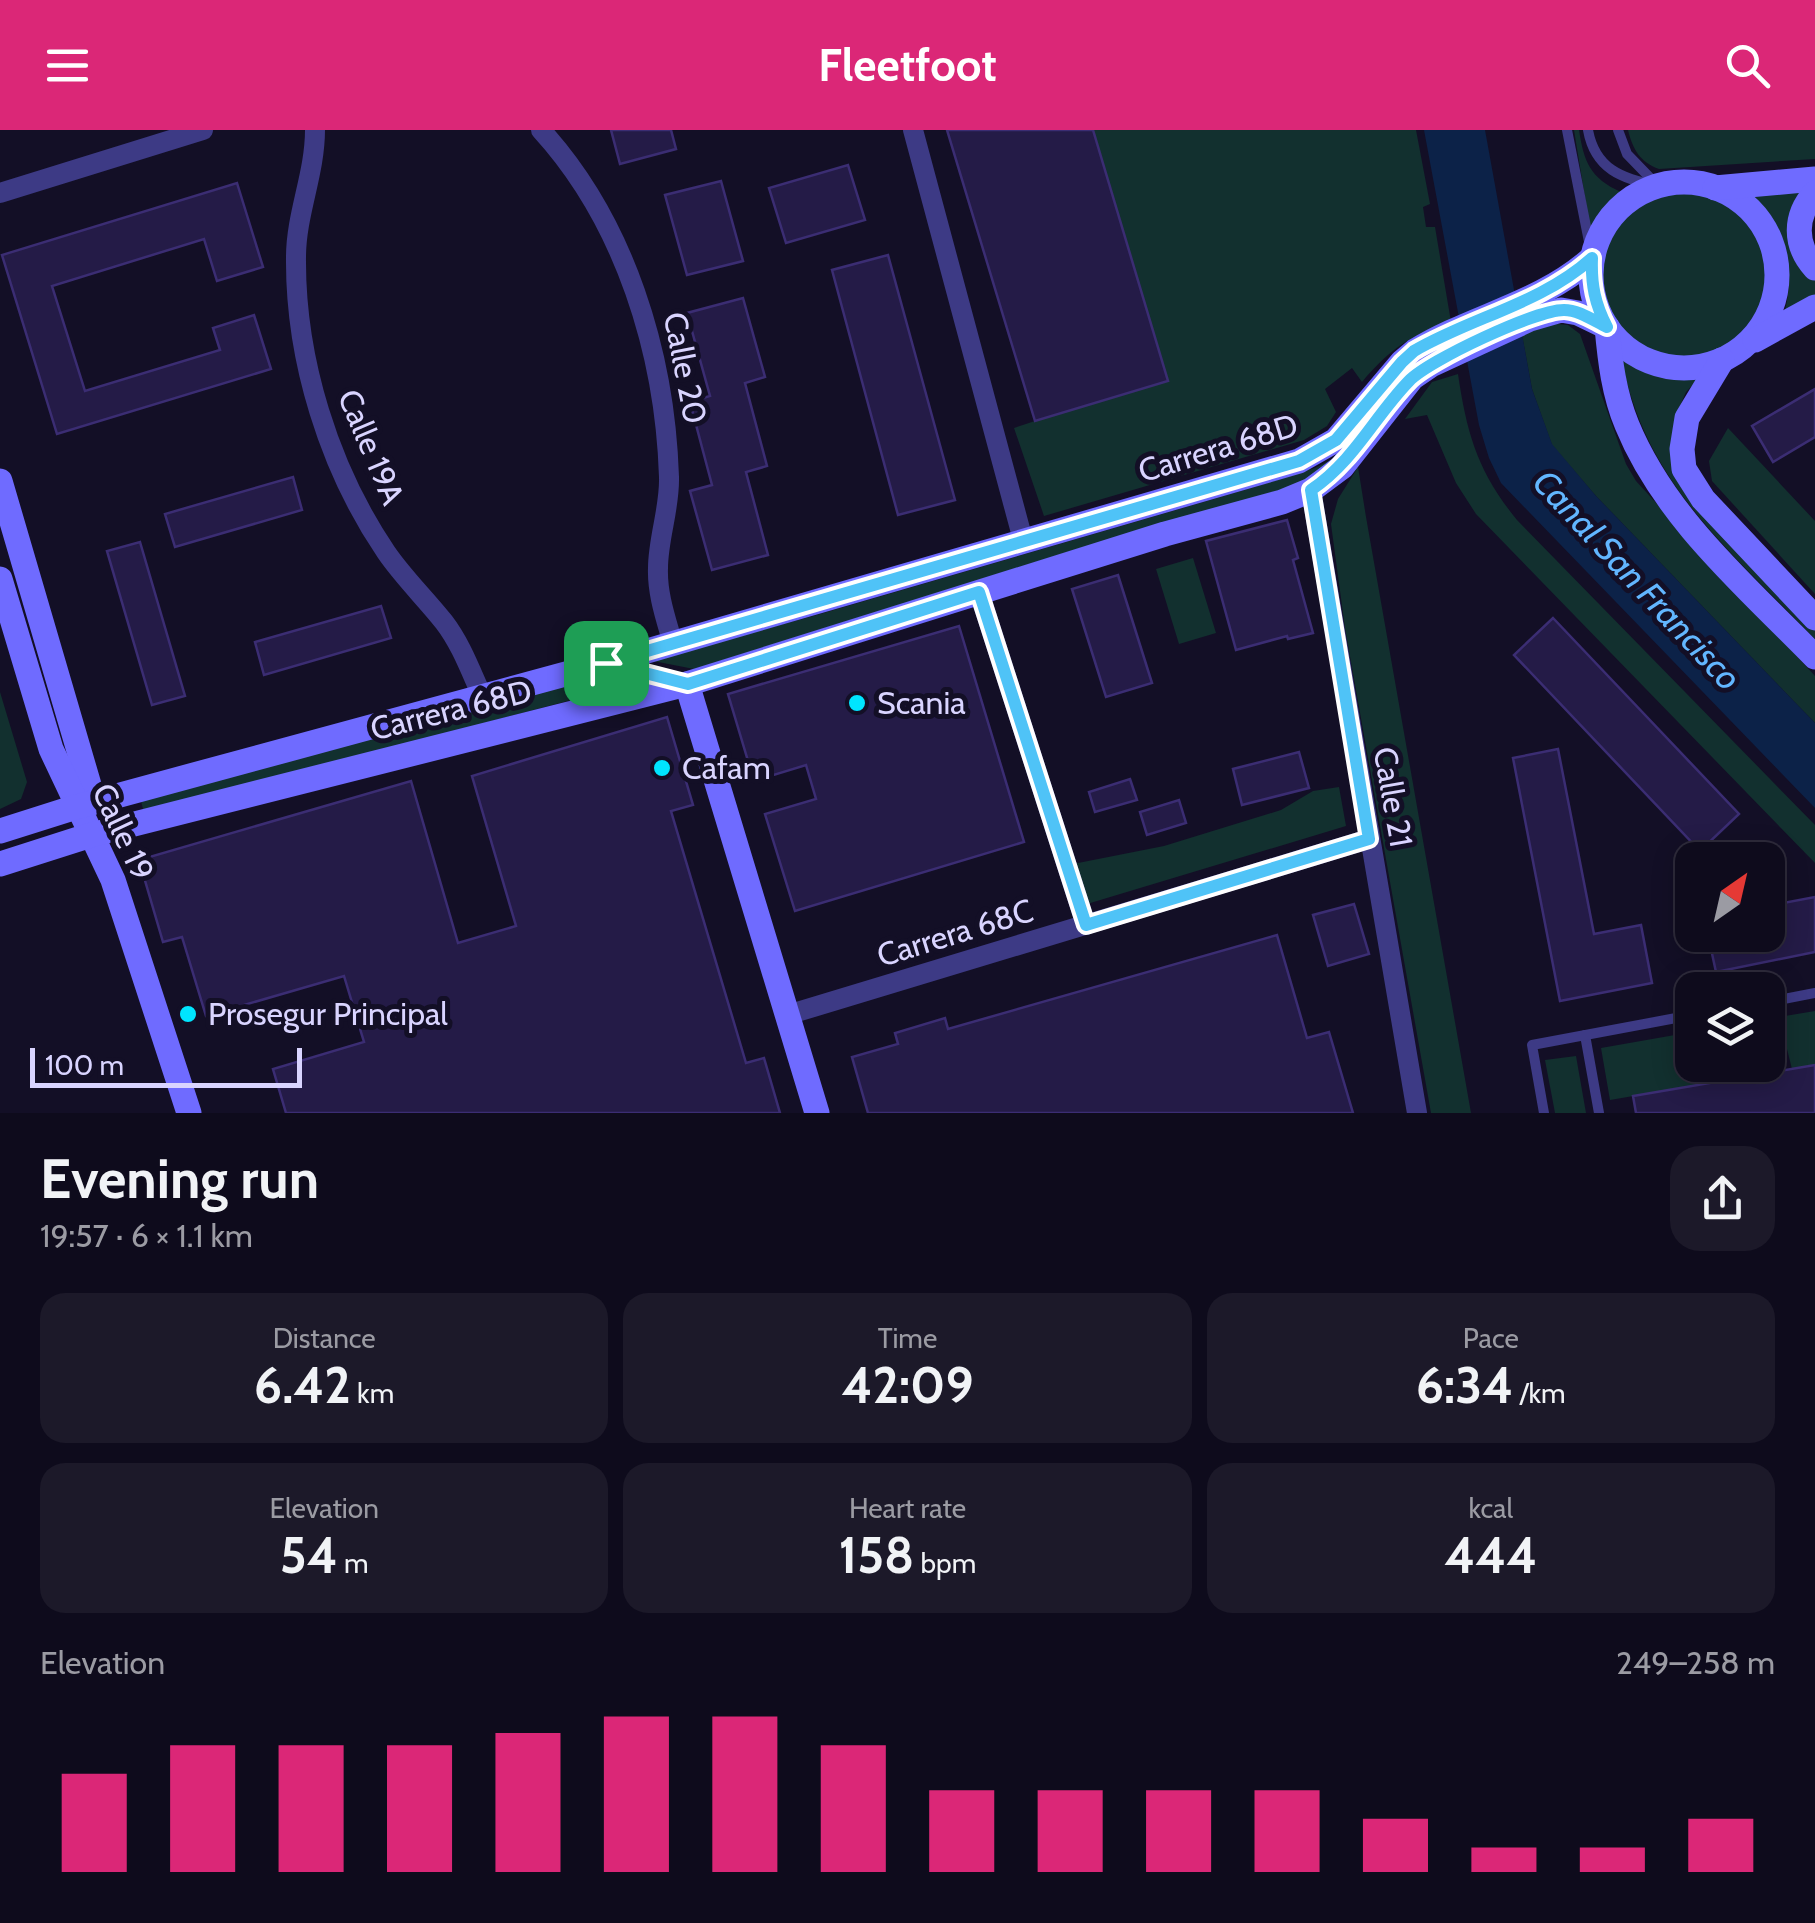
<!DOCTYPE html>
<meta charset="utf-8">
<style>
:root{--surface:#0e0b1c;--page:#1c1929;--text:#f1f3f6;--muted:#9b9ba3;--line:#2e2b3b;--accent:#db2777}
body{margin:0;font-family:Cabin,sans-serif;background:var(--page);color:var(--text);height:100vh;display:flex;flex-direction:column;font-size:38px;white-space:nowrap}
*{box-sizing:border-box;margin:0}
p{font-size:32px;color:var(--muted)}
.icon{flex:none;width:55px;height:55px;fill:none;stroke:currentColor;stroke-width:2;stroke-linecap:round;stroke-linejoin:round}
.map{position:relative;height:983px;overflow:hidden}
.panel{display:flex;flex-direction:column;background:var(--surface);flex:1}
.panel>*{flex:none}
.needle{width:65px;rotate:34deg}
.controls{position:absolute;left:1675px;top:712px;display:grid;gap:20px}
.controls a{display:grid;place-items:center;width:110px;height:110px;border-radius:20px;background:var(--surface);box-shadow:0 5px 25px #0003,0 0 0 2px var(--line);font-size:50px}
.scale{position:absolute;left:30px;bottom:25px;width:272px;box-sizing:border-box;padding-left:10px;border:5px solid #d9d4ff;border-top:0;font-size:28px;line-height:35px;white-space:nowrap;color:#d9d4ff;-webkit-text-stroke:8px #130f26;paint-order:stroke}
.pin{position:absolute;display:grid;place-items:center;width:85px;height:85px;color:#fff;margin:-42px;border-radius:20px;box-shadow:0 5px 15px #0006}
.round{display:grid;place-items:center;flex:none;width:105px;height:105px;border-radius:30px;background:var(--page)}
.overview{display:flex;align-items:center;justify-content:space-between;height:170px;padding:0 40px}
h1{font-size:55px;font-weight:700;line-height:75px}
.metrics{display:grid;grid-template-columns:repeat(3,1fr);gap:15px;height:170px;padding:10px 40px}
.metrics div{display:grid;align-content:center;border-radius:25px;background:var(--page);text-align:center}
.metrics b{font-size:50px;font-weight:700}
.metrics small{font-size:28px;font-weight:400}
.metrics p{font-size:28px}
.chart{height:280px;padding:20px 40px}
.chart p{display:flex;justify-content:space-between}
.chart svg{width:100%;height:180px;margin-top:10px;stroke:var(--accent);stroke-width:6}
header{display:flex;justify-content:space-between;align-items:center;height:130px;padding:0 40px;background:var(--accent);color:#fff;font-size:45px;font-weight:700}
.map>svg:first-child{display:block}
.green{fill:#12302f}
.water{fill:#0c2248}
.building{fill:#241b47;stroke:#3b2d73;stroke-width:2.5}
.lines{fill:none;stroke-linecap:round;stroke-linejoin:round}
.lane{stroke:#3d3a85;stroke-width:10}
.street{stroke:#3d3a85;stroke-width:20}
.secondary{stroke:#6f6bff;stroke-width:25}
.route-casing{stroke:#fff;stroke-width:20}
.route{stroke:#4fc3f7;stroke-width:12}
.poi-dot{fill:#00e5ff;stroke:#130f26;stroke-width:4}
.labels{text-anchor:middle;stroke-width:10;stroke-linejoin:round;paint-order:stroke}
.street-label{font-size:32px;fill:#d9d4ff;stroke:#130f26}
.poi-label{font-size:32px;fill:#d9d4ff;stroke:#130f26;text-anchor:start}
.water-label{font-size:35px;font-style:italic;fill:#62b6ff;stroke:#130f26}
</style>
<header><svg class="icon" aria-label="menu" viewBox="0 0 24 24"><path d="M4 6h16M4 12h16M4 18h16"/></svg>Fleetfoot<svg class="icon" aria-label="search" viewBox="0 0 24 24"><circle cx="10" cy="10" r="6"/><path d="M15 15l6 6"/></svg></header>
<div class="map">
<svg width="1815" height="983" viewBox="0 0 1815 983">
<rect width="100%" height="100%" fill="#130f26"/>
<g class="green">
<path d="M 1093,0 L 1416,0 L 1430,74 L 1423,77 L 1426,97 L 1435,97 L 1451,192 C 1412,203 1388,221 1362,252 L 1352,238 L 1325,259 L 1336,282 L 1327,296 L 1304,310 L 1044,386 L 1014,298 L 1035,291 Z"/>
<path d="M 1574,0 L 1579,0 C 1584,32 1590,48 1621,62 L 1590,98 Z"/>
<path d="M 1628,0 L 1815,0 L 1815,29 L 1659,39 C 1640,32 1633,20 1628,0 Z"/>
<path d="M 1807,60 C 1792,93 1773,125 1815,148 L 1815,169 L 1783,189 C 1797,138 1786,103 1749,65 Z"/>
<circle cx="1684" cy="145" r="82"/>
<polygon points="1547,193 1568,195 1580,204 1626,334 1636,351 1815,546 1815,593 1596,366 1552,315 1532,259 1522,205"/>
<path d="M 1621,225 L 1673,249 L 1701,246 L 1686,262 L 1676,285 L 1692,372 L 1815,501 L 1815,509 C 1730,420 1643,352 1621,225 Z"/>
<path d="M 1458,244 C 1467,305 1478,342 1517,390 L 1815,695 L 1815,733 L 1476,384 L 1456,353 L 1427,285 L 1405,289 L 1432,252 Z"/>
<polygon points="1728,298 1815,391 1815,464 1712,351 1709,331"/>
<polygon points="1340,325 1301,354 1074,420 694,539 648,530 810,487 1255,357 1315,338"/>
<polygon points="1358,337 1366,387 1471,983 1431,983 1345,498 1331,394 1338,369"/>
<polygon points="1193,428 1216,503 1179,514 1156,439"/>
<polygon points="595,548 624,556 144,683 141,671"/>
<polygon points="0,562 27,652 21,669 0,679"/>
<polygon points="1339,657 1346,696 1087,774 1073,734 1164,716 1281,680 1313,661"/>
<polygon points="1815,881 1815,935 1792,939 1779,887"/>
<polygon points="1692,902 1692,935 1742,935 1744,947 1610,970 1601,918"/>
<polygon points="1576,926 1586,983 1555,983 1545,930"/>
</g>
<polygon class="water" points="1424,0 1485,0 1532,259 1552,314 1596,366 1815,593 1815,678 1501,353 1489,328 1479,295"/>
<g class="building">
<polygon points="611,0 671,0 676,19 620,34"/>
<polygon points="947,0 1093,0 1168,251 1035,291"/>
<polygon points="848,35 865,90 786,113 769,58"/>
<polygon points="721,51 743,131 687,145 665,65"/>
<polygon points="237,53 263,137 217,151 204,109 52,156 85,261 220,220 213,198 254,185 271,239 57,304 2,125"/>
<polygon points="888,125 955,370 898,385 832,140"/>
<polygon points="743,168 765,247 745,253 767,336 746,342 768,425 712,440 690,361 712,355 690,272 710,266 687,183"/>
<polygon points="1815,259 1815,307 1773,332 1752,296"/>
<polygon points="293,347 302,380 175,417 165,384"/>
<polygon points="1287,390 1298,428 1293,430 1313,503 1288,509 1287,506 1236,520 1206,411"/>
<polygon points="140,412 185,566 152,575 107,421"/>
<polygon points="1118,445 1152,553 1106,567 1072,459"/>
<polygon points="381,476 391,508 264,545 255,512"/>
<polygon points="1553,488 1739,684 1700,721 1514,525"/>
<polygon points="959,496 1024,712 795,781 765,684 816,669 806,635 754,651 728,564"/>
<polygon points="667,587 693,675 671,681 746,933 764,928 780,983 286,983 273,939 364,912 344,846 206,886 182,807 163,812 139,730 411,651 458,813 516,796 472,646"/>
<polygon points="1558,619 1594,804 1641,795 1652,853 1560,871 1513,628"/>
<polygon points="1299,622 1309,658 1242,675 1233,639"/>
<polygon points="1130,649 1137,670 1095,682 1089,662"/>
<polygon points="1179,670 1186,693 1147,705 1140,682"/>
<polygon points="1815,767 1815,822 1716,842 1708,805 1768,805 1768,776"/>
<polygon points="1354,774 1369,824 1328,836 1313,785"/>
<polygon points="1277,805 1307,908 1329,902 1353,983 868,983 852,927 898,914 895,903 945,888 948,899"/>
<polygon points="1815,935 1815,983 1636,983 1633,966"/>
</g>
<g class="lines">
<g class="lane">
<polyline points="1567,0 1592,127"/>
<path d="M 1588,0 C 1595,39 1622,49 1658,56"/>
<polyline points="1618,0 1627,24 1657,55"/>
<polyline points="1768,872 1815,863"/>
<polyline points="1585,905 1599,983"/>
<polyline points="1544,983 1532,915 1692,885"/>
</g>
<g class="street">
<path d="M 315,0 C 315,44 296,84 296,127 C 295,229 329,338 386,422 C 403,447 425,468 444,492 C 461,514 471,542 482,566"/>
<path d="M 541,0 C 625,92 665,223 669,347 C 670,378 658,408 658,438 C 657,464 666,489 673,514"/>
<polyline points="913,0 1023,410"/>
<polyline points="0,63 203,0"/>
<polyline points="1311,360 1417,983"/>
<polyline points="979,462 1086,795"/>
<polyline points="787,885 1369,709"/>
</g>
<g class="secondary">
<circle cx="1684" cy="145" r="93"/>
<polyline points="1715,58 1815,49"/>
<path d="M 1815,63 C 1794,86 1794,115 1815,138"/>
<path d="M 1607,197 C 1610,231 1614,264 1627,295 C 1665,388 1747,457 1815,527"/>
<polyline points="1755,210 1815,177"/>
<polyline points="1722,230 1687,288 1682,319 1684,339 1703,369 1815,488"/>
<polyline points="0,351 94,672"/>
<polyline points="0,449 51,619 113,750 189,983"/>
<polyline points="687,554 817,983"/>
<path d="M 0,701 L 76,677 L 606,533 L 1299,331 L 1336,310 L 1402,232 L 1415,221 C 1472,186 1541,174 1592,128"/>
<polyline points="0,734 91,705 687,554 1165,404 1282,372 1311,360 1342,337 1412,248 1431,235 1530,189 1561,180 1578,183 1607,197"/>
</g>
</g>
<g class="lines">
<g class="route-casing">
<path id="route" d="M 1592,128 C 1591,155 1595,174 1607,197 C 1594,191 1579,180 1564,180 C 1536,180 1429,230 1409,251 C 1374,287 1355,330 1311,360 L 1369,709 L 1086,795 L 979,462 L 688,554 L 606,533 L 1299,331 L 1336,310 L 1402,232 L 1414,221 C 1472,187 1541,174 1592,128 Z"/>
</g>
<use href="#route" class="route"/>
</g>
<g class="poi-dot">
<circle cx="857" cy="573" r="10"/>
<circle cx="662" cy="638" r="10"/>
<circle cx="188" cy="884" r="10"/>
</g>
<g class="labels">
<g class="street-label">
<text transform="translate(685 238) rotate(79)" y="11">Calle 20</text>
<text transform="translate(371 317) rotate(67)" y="11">Calle 19A</text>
<text transform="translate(1218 318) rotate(-17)" y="11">Carrera 68D</text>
<text transform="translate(451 580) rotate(-14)" y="11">Carrera 68D</text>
<text transform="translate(1393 667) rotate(80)" y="11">Calle 21</text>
<text transform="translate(123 702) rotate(65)" y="11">Calle 19</text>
<text transform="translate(955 803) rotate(-17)" y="11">Carrera 68C</text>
</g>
<g class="poi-label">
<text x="877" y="584">Scania</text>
<text x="682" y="649">Cafam</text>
<text x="208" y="895">Prosegur Principal</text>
</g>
<g class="water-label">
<text transform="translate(1637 450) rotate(47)" y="12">Canal San Francisco</text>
</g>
</g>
</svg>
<div class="controls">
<a><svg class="needle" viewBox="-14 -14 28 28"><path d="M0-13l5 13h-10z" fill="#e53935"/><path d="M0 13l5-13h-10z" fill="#9b9ba3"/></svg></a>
<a><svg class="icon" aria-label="layers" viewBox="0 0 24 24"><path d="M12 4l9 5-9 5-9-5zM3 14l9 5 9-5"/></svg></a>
</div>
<div class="scale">100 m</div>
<div class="pin" style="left:606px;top:533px;background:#1e9e55"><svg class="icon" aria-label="arrive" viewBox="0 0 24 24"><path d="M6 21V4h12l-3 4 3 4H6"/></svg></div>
</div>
<section class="panel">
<div class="overview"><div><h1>Evening run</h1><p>19:57 · 6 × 1.1 km</p></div><a class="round"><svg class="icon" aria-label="share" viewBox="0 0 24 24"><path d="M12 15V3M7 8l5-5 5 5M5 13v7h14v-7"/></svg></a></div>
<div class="metrics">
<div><p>Distance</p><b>6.42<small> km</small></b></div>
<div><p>Time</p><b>42:09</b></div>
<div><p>Pace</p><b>6:34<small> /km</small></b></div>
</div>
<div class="metrics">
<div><p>Elevation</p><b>54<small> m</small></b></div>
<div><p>Heart rate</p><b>158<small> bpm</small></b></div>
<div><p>kcal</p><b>444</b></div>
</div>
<div class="chart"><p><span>Elevation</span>249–258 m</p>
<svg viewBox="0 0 160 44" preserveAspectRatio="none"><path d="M5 44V20M15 44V13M25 44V13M35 44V13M45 44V10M55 44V6M65 44V6M75 44V13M85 44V24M95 44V24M105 44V24M115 44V24M125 44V31M135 44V38M145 44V38M155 44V31"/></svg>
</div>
</section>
